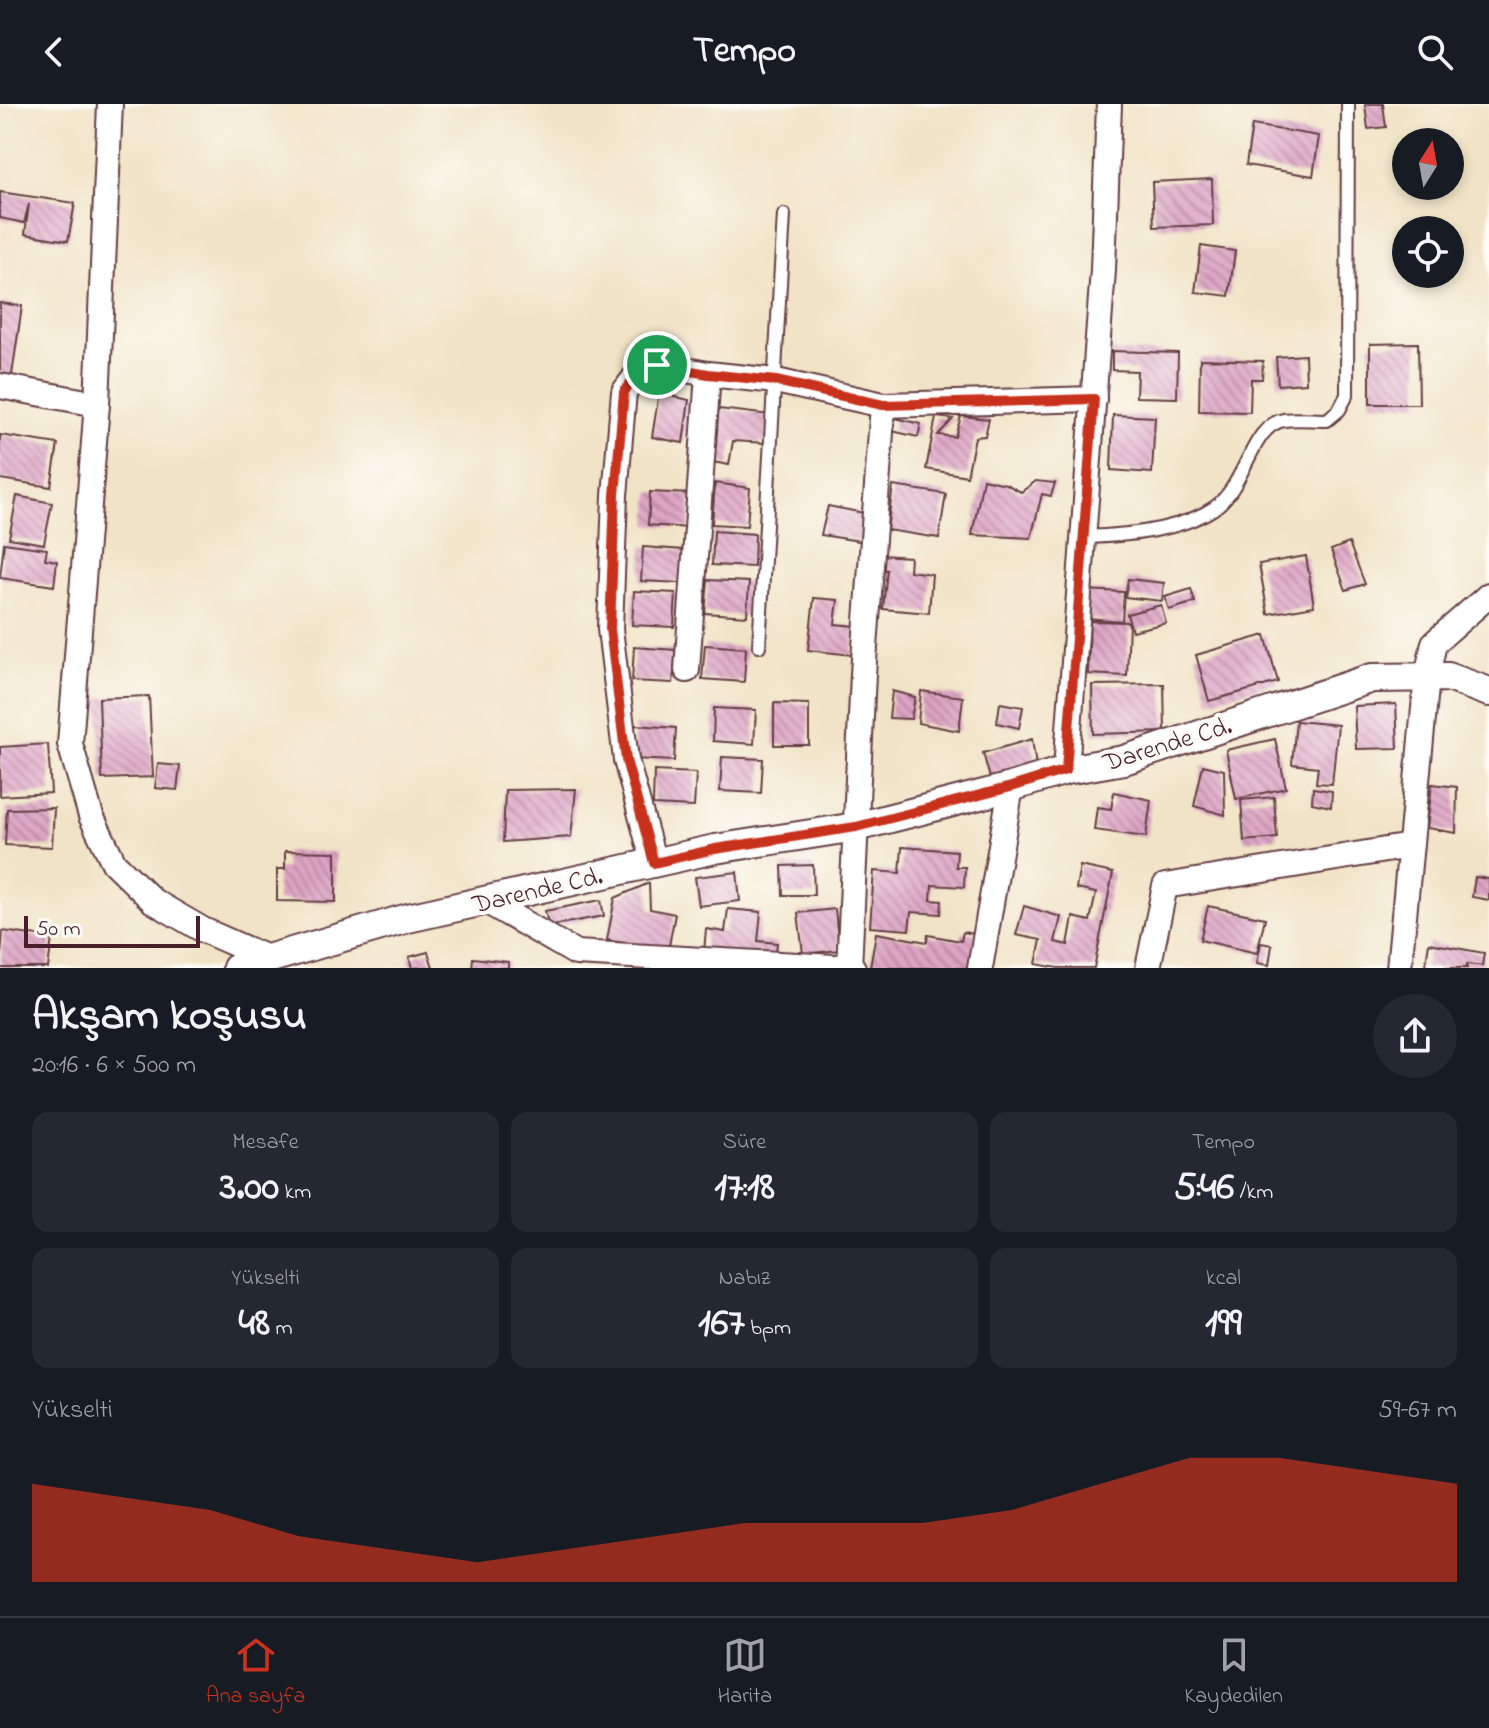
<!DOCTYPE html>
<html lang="tr">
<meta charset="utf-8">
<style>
:root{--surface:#171b24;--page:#242831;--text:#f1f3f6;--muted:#9ea1a6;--line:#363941;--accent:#c8321e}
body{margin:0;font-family:"Indie Flower",sans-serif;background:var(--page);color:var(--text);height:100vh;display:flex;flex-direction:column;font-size:30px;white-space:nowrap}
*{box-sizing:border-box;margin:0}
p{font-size:26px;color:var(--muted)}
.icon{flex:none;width:44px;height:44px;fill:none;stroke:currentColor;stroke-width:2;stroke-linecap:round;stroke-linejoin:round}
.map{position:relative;height:864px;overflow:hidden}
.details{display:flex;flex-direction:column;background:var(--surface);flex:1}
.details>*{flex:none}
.needle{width:52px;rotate:11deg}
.fabs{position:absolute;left:1392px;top:24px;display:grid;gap:16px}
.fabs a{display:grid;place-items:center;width:72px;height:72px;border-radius:50%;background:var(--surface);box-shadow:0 4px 12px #0003;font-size:40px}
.scale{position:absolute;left:24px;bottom:20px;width:176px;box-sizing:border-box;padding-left:8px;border:4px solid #4a1f2b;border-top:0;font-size:22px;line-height:28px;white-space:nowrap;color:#4a1f2b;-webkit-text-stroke:6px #fdfcf7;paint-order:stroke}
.pin{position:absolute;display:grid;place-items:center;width:68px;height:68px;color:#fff;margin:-34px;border:4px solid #fff;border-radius:50%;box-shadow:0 2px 8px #0007}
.round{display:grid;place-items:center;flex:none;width:84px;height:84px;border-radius:42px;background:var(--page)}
.overview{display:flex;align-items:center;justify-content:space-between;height:136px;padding:0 32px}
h1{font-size:44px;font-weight:700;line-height:60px}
.metrics{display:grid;grid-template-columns:repeat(3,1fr);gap:12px;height:136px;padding:8px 32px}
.metrics div{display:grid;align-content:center;border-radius:16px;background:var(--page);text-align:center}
.metrics b{font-size:40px;font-weight:700}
.metrics small{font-size:22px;font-weight:400}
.metrics p{font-size:22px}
.chart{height:224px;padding:16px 32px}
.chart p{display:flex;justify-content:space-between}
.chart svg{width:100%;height:144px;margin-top:8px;fill:var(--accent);opacity:.7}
header{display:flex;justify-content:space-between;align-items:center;height:104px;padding:0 32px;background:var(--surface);font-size:36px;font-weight:700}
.tabs{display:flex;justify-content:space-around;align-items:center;height:112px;border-top:2px solid var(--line);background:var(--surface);font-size:22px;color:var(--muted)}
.tabs a{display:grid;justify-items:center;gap:4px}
.tabs .active{color:var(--accent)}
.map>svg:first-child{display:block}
.building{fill:url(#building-back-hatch)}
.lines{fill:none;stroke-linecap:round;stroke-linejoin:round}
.service-casing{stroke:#633c42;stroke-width:16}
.minor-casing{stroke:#633c42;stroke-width:28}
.tertiary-casing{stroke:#633c42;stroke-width:32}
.service{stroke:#fff;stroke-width:12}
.minor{stroke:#fff;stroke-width:24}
.tertiary{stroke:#fff;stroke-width:28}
.route-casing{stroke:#fff;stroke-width:16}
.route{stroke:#c8321e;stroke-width:10}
.labels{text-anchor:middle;stroke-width:8;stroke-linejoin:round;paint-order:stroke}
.street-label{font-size:26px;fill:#4a1f2b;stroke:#fdfcf7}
</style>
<header><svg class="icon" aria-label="back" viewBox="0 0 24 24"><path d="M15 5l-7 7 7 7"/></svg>Tempo<svg class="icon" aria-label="search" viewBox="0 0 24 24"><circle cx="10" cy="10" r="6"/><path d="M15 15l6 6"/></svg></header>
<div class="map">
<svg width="1489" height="864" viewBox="0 0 1489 864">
<defs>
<pattern id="building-back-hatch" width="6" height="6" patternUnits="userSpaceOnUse" patternTransform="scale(2)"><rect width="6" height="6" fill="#dda4c4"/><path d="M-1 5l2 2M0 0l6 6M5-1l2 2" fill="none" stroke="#b5859f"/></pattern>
</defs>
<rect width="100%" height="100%" fill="#fdfcf7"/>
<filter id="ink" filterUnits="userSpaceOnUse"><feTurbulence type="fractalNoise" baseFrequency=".0125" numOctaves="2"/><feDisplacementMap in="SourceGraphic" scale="16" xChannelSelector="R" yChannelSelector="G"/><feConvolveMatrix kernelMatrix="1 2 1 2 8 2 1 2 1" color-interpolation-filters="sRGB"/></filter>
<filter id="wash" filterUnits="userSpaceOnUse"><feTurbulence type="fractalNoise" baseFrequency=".006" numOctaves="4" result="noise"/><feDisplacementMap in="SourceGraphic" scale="32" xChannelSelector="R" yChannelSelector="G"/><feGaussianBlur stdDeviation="1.8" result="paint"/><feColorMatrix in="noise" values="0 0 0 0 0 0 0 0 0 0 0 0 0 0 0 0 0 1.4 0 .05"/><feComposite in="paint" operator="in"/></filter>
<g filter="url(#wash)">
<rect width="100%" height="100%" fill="#f1e3c6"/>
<g id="blocks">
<g class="building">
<polygon points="1365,0 1383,0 1386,23 1368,25"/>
<polygon points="1252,21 1319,32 1313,72 1246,61"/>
<polygon points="1212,75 1213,121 1154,123 1152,78"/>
<polygon points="0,88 75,99 68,137 25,130 29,100 24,119 0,114"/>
<polygon points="1201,142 1235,147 1229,192 1195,188"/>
<polygon points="0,199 22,202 11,278 0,276"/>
<polygon points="1418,239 1419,300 1370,300 1370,240"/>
<polygon points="1112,247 1178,249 1177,294 1136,293 1137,267 1112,266"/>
<polygon points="1305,251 1306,279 1278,281 1276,253"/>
<polygon points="1200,255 1263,257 1262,275 1251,275 1250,308 1199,307"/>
<polygon points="659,289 689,296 683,339 652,333"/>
<polygon points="719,305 771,311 766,339 733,337 729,361 707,357"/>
<polygon points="1113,311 1155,313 1152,369 1111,366"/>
<polygon points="961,312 989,315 985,332 975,333 967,372 926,365 936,313 953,315 938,331 955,333"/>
<polygon points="895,314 921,320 918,333 892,327"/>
<polygon points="0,331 58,340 51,383 0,375"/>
<polygon points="983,375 1006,380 1021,388 1036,377 1055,379 1051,392 1042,390 1031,434 972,431"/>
<polygon points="715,379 750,384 747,422 712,420"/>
<polygon points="893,382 946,390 939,434 887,426"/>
<polygon points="650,388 691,390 689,424 648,421"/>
<polygon points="17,392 52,399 44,440 9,434"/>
<polygon points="828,402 864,409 860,437 821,431"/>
<polygon points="714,427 755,430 754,463 712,461"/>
<polygon points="4,439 47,445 45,455 57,457 54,482 0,474"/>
<polygon points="1349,439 1365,480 1346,486 1331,446"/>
<polygon points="643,443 684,446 682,479 641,477"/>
<polygon points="880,451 910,453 909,467 932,470 929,509 883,505 887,466 878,465"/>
<polygon points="1306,452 1314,502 1268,510 1259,460"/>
<polygon points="1128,475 1164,479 1162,497 1125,493"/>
<polygon points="708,476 749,478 747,512 705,509"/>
<polygon points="1191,485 1195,498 1169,506 1165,493"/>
<polygon points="1084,486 1124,488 1122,517 1083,514"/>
<polygon points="634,487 676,489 674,523 632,521"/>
<polygon points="814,494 838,496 835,520 855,522 852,551 808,546"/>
<polygon points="1161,501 1166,519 1132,527 1127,510"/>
<polygon points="1090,517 1129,518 1127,572 1088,570"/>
<polygon points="1265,531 1278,578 1209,597 1196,551"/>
<polygon points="705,541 746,544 744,578 702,575"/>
<polygon points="634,543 676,546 673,579 632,577"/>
<polygon points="1164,580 1165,628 1093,630 1092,581"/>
<polygon points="892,587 915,593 911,615 889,614"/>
<polygon points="921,587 963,593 959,627 918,619"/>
<polygon points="149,592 153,673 102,675 99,594"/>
<polygon points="774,599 809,600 809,641 774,641"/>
<polygon points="1000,599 1023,603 1019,624 997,619"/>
<polygon points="1396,600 1398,644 1356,645 1354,602"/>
<polygon points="714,604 756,606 754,640 713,637"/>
<polygon points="1296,617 1338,621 1332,680 1316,679 1318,663 1292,660"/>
<polygon points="635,621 676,624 674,657 633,655"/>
<polygon points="1032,635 1036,662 990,674 983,649"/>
<polygon points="1275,635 1286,684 1236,695 1226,646"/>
<polygon points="48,640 51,689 0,692 0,643"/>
<polygon points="722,653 763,655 761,689 720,687"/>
<polygon points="158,660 180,662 177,686 155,684"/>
<polygon points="1203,661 1224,666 1225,711 1194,702"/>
<polygon points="654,667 696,669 694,703 653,701"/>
<polygon points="1432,680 1457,683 1456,729 1427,724"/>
<polygon points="1313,684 1332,687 1331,703 1312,699"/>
<polygon points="576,685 571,733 503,738 505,686"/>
<polygon points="1114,688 1151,696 1146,733 1094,726 1097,703 1111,705"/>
<polygon points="1274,693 1277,734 1244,737 1241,696"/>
<polygon points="54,704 52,743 5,741 7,705"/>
<polygon points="902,743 957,747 956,763 965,763 964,783 932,781 931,796 942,797 941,810 911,808 909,826 870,823 874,767 900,769"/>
<polygon points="285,747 336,748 336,798 277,797 277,765 285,765"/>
<polygon points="813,761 814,791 783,791 782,762"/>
<polygon points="1080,762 1113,769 1094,864 1058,864 1036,860 1041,836 1016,831 1024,802 1061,813 1055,838 1068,841 1073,813 1090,817 1096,789 1076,785"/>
<polygon points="737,768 740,797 699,802 695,773"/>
<polygon points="1475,773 1489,775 1489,796 1472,793"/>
<polygon points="649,779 650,805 675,810 668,847 607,836 615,794"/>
<polygon points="601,796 604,812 549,822 545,807"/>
<polygon points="1208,802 1265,814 1257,849 1200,836"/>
<polygon points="728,805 761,808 758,837 777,839 775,857 704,848 706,825 725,828"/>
<polygon points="835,805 839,846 803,850 798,809"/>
<polygon points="3,827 52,834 48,864 0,864"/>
<polygon points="963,828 980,831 974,864 870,864 876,829 927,838 928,831 961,837"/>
<polygon points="1261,839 1272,841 1269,861 1257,859"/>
<polygon points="1429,839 1484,849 1482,862 1467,860 1467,864 1425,864"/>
<polygon points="428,848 433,863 412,864 409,853"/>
<polygon points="473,854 508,858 508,864 472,864"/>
</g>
</g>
</g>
<g filter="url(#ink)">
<use href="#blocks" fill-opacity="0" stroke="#633c42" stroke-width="2"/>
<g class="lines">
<g class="service-casing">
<g id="service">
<path d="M 1083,433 C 1123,432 1180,427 1214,404 C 1246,382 1251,321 1284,316 C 1297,314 1313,316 1327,316 L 1339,306 L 1347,291 L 1348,0"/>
<polyline points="759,542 784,111"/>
</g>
</g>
<g class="minor-casing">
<g id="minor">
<polyline points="110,0 97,300 70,640 91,712 114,759 153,797 203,826 269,855"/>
<polyline points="0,282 97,300"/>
<polyline points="687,566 708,270 776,277 883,301 1094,295"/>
<polyline points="1066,666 1103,166 1109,0"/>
<polyline points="654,759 626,656 610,525 615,391 624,288 638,269 657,261 708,270"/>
<polyline points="486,797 576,849 853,864"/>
<polyline points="849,864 863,570 883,301"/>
<polyline points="980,864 1011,683"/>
<polyline points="1148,864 1165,782 1410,742"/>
<polyline points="1399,864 1427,573 1434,539 1489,491"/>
</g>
</g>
<g class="tertiary-casing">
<polyline id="tertiary" points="237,864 408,814 715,745 856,723 1011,683 1066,666 1124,656 1372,574 1448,573 1489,588"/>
</g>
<use href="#service" class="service"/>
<use href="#minor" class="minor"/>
<use href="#tertiary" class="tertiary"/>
</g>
</g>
<g class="lines" filter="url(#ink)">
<g class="route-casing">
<polygon id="route" points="657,261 708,270 776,277 883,301 1094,295 1066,666 1011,683 856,723 715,745 654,759 626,656 610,525 615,391 624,288 638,269"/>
</g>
<use href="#route" class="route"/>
</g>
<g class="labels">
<g class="street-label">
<text transform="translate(1167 639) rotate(-17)" y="9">Darende Cd.</text>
<text transform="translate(537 785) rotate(-13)" y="9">Darende Cd.</text>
</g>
</g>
</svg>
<div class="fabs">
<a><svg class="needle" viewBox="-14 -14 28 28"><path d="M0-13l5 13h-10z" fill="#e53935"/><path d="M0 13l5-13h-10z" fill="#9ea1a6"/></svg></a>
<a><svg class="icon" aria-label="locate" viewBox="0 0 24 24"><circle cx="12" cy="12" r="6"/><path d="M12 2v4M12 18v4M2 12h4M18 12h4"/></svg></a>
</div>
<div class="scale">50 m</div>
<div class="pin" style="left:657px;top:261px;background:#1e9e55"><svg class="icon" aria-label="arrive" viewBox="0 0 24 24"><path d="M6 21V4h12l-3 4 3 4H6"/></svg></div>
</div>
<section class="details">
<div class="overview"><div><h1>Akşam koşusu</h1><p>20:16 · 6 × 500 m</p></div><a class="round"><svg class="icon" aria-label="share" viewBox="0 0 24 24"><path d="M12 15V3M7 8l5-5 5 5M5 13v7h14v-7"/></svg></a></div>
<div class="metrics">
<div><p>Mesafe</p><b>3.00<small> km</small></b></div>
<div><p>Süre</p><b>17:18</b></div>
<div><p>Tempo</p><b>5:46<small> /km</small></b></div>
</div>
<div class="metrics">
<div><p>Yükselti</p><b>48<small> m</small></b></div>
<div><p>Nabız</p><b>167<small> bpm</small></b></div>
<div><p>kcal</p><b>199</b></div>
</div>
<div class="chart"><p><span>Yükselti</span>59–67 m</p>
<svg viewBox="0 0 160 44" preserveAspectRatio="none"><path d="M0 44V14L10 18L20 22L30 30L40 34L50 38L60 34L70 30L80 26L90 26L100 26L110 22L120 14L130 6L140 6L150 10L160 14V44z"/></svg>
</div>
</section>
<nav class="tabs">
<a class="active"><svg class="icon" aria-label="home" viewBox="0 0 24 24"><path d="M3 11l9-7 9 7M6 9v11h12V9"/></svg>Ana sayfa</a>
<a><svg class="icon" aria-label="map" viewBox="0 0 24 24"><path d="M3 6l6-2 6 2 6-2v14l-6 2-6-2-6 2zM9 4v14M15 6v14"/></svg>Harita</a>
<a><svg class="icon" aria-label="saved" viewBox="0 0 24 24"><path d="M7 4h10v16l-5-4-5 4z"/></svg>Kaydedilen</a>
</nav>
